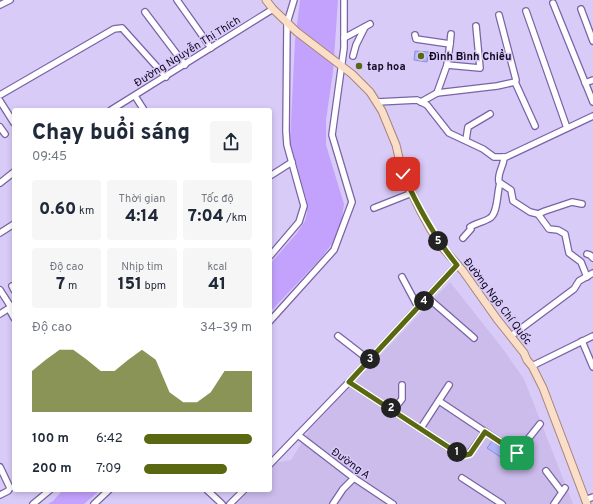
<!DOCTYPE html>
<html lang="vi">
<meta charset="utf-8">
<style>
:root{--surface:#fff;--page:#f6f6f7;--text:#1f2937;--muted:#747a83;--accent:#596811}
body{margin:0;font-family:Overpass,sans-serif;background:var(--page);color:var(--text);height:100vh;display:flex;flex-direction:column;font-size:15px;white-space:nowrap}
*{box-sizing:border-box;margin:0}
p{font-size:13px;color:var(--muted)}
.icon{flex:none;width:22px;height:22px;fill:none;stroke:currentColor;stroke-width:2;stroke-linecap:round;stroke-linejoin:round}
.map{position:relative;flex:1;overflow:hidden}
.sheet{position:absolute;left:12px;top:108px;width:260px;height:384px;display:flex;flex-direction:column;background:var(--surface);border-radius:4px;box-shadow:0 2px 6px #0003}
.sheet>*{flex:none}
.pin{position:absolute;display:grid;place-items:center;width:34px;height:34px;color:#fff;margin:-17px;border-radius:8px;box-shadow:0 2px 6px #0006}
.km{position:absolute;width:20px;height:20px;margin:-10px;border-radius:50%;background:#222;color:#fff;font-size:11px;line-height:20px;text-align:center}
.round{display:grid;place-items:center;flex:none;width:42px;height:42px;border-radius:4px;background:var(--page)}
.headline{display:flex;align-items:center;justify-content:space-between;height:68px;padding:0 20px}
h1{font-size:22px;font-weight:800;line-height:30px}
.stats{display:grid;grid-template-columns:repeat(3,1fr);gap:6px;height:68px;padding:4px 20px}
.stats div{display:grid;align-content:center;border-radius:4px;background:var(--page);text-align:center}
.stats b{font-size:17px;font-weight:800}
.stats small{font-size:11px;font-weight:400}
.stats p{font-size:11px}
.chart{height:112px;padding:8px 20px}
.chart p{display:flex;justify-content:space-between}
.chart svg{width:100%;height:72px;margin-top:4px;fill:var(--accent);opacity:.7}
ul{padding:0 20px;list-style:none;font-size:13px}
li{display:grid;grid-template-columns:64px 48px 1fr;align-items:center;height:30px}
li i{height:10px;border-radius:5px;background:var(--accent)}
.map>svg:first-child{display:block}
.built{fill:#cbbcec}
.water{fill:#c2a2fd}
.building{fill:#aeb5fe;stroke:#8b91d8}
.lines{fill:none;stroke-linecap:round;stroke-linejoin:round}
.minor-casing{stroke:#7b63a6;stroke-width:8}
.major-casing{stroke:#a68576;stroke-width:9}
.minor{stroke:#fff;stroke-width:5.5}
.major{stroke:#fadec8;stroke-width:7}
.route-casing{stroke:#fff;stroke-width:8}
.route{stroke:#596811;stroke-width:5}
.poi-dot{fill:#596811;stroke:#d9cbf8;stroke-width:1.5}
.labels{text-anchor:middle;stroke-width:3;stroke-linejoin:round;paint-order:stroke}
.street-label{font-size:11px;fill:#120822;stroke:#d9cbf8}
.poi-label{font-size:11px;font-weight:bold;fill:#120822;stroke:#d9cbf8;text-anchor:start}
</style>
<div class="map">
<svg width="593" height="504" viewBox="0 0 593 504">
<rect width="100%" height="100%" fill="#d9cbf8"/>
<polygon class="built" points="450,282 503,349 524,379 573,504 237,504 250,490 270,490 270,469 275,463 291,460 310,429"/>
<g class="water">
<polygon points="300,0 338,0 333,72 326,120 326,145 344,204 342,219 334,241 322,257 270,312 270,264 297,233 305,221 307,213 307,201 290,142 295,41"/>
<polygon points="63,490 100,490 84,504 48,504 53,501"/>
</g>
<g class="building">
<polygon points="415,51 429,52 427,62 414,60"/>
<polygon points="492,441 507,451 502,458 487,448"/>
</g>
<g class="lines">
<g class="minor-casing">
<g id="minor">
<polyline points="177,0 211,48"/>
<polyline points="553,3 593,102"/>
<polyline points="0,5 10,0"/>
<polyline points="581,9 593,41"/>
<polyline points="526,11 567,128"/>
<polyline points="145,12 185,65"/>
<polyline points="415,35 416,39 450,44 447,65 437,93"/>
<polyline points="344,38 370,24"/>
<polyline points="450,44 451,34"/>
<polyline points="353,56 356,45 365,27"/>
<polyline points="447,65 480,68 476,26"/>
<polyline points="515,82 535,126"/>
<polyline points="585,83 593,80"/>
<polyline points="0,95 114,29 122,28 166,77"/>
<polyline points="135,96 144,110"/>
<polyline points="0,101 14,123"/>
<polyline points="377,102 417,100 427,105 449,133 483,149 494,157 506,157 593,116"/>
<polyline points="421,102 437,93 497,86 515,82 516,80 499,15"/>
<polyline points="111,110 273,9"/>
<polyline points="0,127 5,134"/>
<polyline points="466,140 468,127 490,114"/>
<path d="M 504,157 C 504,166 497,173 499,182 L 511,190 L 513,201 L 530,212 L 538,214 L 549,229 L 558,230 L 565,234 L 569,253 L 581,262 L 587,277"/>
<polyline points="270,176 292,162"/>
<polyline points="0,183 14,172"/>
<polyline points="374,208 412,193"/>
<polyline points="538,214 545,211 572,202 582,204"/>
<polyline points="0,233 14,224"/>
<path d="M 463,238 L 471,229 L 470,227 C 476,223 484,222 490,218 C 498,213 497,192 500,183"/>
<polyline points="587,254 590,255 593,258"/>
<polyline points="270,256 299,222 304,206 287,145 286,131 287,23 294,0"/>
<polyline points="402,277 418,307"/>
<polyline points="12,286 14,290"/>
<polyline points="0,290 11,307"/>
<polyline points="427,297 474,338"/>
<polyline points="9,309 14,318"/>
<polyline points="0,314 14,305"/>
<polyline points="270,321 334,250 352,202 332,135 344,48 344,0"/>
<polyline points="338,336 369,360"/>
<polyline points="511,336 574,289 579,281 593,273"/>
<polyline points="582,341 593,367"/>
<polyline points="532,366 593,336"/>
<polyline points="349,382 462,456 469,454 485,432"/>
<polyline points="439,401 517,453"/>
<polyline points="394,409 402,399 402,385"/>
<polyline points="421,428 449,385"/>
<polyline points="298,435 354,478 393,504"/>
<polyline points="511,463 517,453 540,424"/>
<polyline points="270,464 349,382 457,265"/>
<polyline points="0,467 10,488 8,491 0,495"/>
<polyline points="546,471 562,492"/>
<polyline points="462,478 502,504"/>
<polyline points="207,490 222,504"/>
<polyline points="585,500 593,497"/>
<polyline points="33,504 50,490"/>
<polyline points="94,504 109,490"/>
<polyline points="230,504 244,490"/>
<polyline points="333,504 343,489 354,478"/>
<polyline points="554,504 565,488"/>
</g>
</g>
<g class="major-casing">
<polyline id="major" points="266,0 273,9 297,32 352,74 370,92 382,111 396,145 403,175 421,212 431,230 442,247 463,271 497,319 524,353 527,360 532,366 543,388 587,504"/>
</g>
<use href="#minor" class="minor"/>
<use href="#major" class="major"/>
</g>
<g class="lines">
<g class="route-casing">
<path id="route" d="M 403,174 C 418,207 434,237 457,265 L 349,382 L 462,456 L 470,454 L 485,432 L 517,453"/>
</g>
<use href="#route" class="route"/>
</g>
<g class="poi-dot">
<circle cx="421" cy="56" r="4"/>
<circle cx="359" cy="66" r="4"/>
</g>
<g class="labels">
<g class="street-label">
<text transform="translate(187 51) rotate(-32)" y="4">Đường Nguyễn Thị Thích</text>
<text transform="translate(498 301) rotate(53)" y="4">Đường Ngô Chí Quốc</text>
<text transform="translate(351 463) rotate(36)" y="4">Đường A</text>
</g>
<g class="poi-label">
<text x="429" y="60">Đình Bình Chiểu</text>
<text x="367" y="70">tap hoa</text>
</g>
</g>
</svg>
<div class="pin" style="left:517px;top:453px;background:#1e9e55"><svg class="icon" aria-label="arrive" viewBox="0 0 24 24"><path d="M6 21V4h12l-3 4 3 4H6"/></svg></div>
<div class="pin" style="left:403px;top:174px;background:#d93025"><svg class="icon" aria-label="check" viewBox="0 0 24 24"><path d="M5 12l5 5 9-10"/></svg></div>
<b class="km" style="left:457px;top:452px">1</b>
<b class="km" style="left:391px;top:408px">2</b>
<b class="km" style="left:370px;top:359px">3</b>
<b class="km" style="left:424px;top:301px">4</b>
<b class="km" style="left:438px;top:241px">5</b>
<section class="sheet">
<div class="headline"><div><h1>Chạy buổi sáng</h1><p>09:45</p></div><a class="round"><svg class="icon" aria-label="share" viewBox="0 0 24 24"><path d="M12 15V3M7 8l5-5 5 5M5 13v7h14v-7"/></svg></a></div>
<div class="stats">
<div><b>0.60<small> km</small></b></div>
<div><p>Thời gian</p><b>4:14</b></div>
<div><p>Tốc độ</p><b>7:04<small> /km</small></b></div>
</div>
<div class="stats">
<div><p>Độ cao</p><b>7<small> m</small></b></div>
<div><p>Nhịp tim</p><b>151<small> bpm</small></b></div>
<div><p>kcal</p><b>41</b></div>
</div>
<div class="chart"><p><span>Độ cao</span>34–39 m</p>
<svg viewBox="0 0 160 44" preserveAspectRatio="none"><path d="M0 44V19L10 12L20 6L30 6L40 12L50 19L60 19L70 12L80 6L90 12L100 32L110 38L120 38L130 32L140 19L150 19L160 19V44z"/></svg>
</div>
<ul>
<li><b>100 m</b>6:42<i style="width:100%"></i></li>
<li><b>200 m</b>7:09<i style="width:77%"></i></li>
</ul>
</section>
</div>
